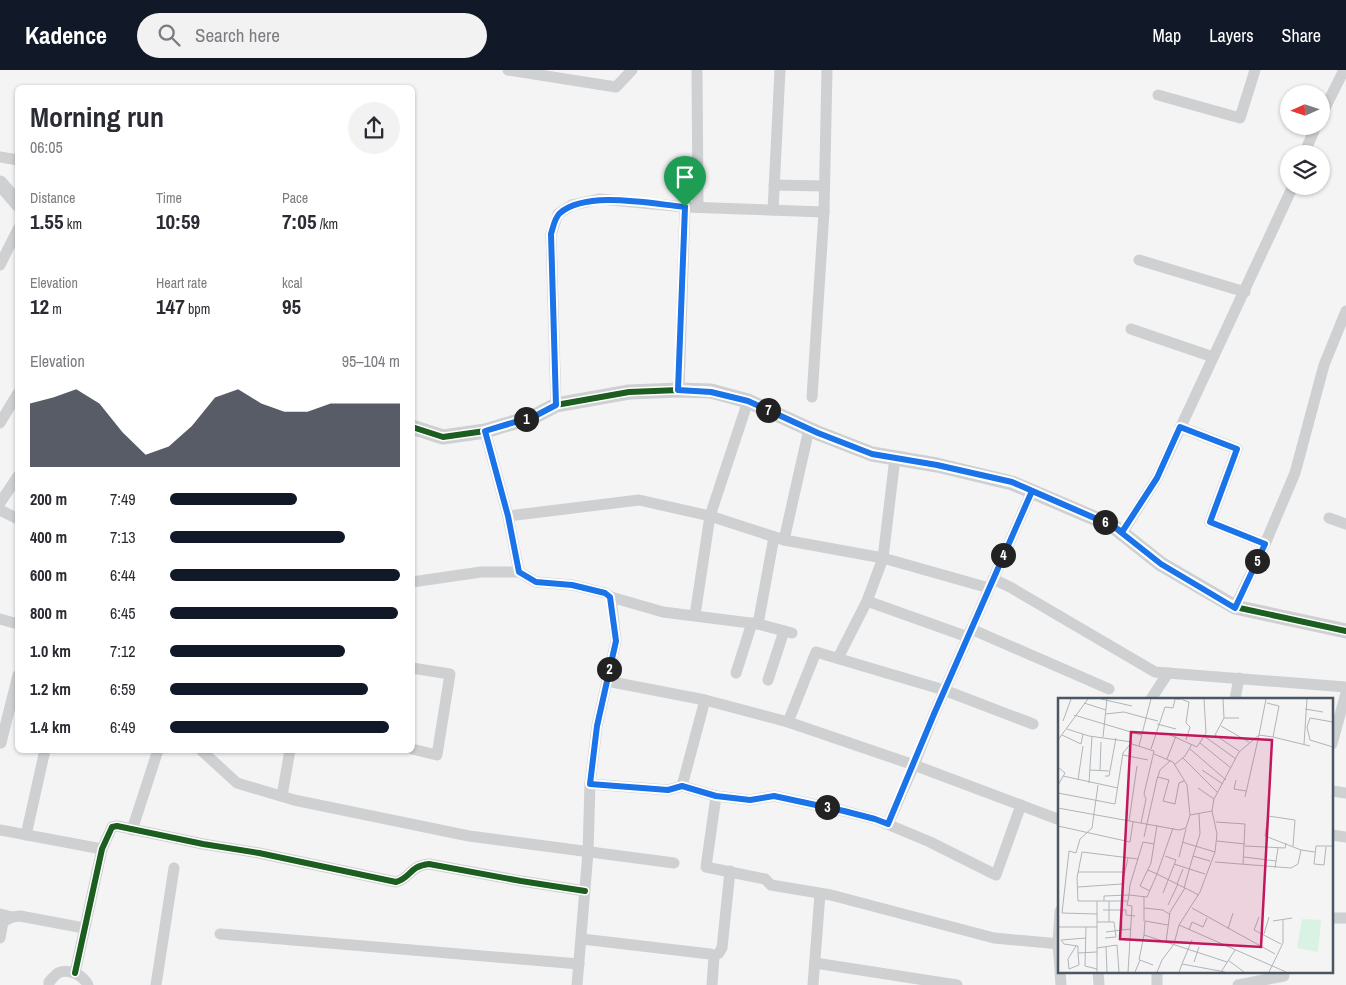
<!DOCTYPE html>
<meta charset="utf-8">
<style>
:root{--surface:#fff;--page:#f2f2f3;--text:#2b2b33;--muted:#7c7c81;--accent:#111827}
body{margin:0;font-family:"Archivo Narrow",sans-serif;background:var(--page);color:var(--text);height:100vh;display:flex;flex-direction:column;font-size:19px;white-space:nowrap}
*{box-sizing:border-box;margin:0}
p{font-size:16px;color:var(--muted)}
.icon{flex:none;width:28px;height:28px;fill:none;stroke:currentColor;stroke-width:2;stroke-linecap:round;stroke-linejoin:round}
.map{position:relative;flex:1;overflow:hidden}
.sheet{position:absolute;left:15px;top:15px;width:400px;height:668px;display:flex;flex-direction:column;background:var(--surface);border-radius:8px;box-shadow:0 1px 4px #0004}
.sheet>*{flex:none}
.needle{width:32px;rotate:267deg}
.controls{position:absolute;left:1280px;top:15px;display:grid;gap:10px}
.controls a{display:grid;place-items:center;width:50px;height:50px;border-radius:50%;background:var(--surface);box-shadow:0 1px 4px #0004;font-size:25px}
.pin{position:absolute;display:grid;place-items:center;width:42px;height:42px;color:#fff;margin:-51px -21px;border-radius:50% 50% 50% 0;rotate:-45deg;box-shadow:0 0 5px #0007}
.pin .icon{rotate:45deg}
.km{position:absolute;width:25px;height:25px;margin:-12px;border-radius:50%;background:#222;color:#fff;font-size:14px;line-height:25px;text-align:center}
.round{display:grid;place-items:center;flex:none;width:52px;height:52px;border-radius:26px;background:var(--page)}
.headline{display:flex;align-items:center;justify-content:space-between;height:85px;padding:0 15px}
h1{font-size:28px;font-weight:700;line-height:38px}
.figures{display:grid;grid-template-columns:repeat(3,1fr);gap:8px;height:85px;padding:5px 15px}
.figures div{display:grid;align-content:center}
.figures b{font-size:21px;font-weight:700}
.figures small{font-size:14px;font-weight:400}
.figures p{font-size:14px}
.chart{height:140px;padding:10px 15px}
.chart p{display:flex;justify-content:space-between}
.chart svg{width:100%;height:90px;margin-top:5px;fill:var(--accent);opacity:.7}
ul{padding:0 15px;list-style:none;font-size:16px}
li{display:grid;grid-template-columns:80px 60px 1fr;align-items:center;height:38px}
li i{height:12px;border-radius:6px;background:var(--accent)}
header{display:flex;align-items:center;gap:30px;box-sizing:border-box;height:70px;padding:0 25px;background:var(--accent);color:#fff}
header strong{font-size:24px}
nav{display:flex;gap:28px;margin-inline-start:auto;font-size:18px}
.search{width:350px;height:45px;background:var(--page);display:flex;align-items:center;gap:12px;box-sizing:border-box;padding:0 18px;border-radius:28px;color:var(--muted);font-size:19px}
.map>svg:first-child{display:block}
.lines{fill:none;stroke-linecap:round;stroke-linejoin:round}
.minor{stroke:#ced0d2;stroke-width:11}
.tertiary{stroke:#ced0d2;stroke-width:15}
.cycleway-casing{stroke:#fff;stroke-width:9}
.cycleway{stroke:#1b5e20;stroke-width:6}
.route-casing{stroke:#fff;stroke-width:10}
.route{stroke:#1a73e8;stroke-width:6}
.inset-road{fill:none;stroke:#b0b5b9;stroke-width:1}
.view{fill:#c2185b;fill-opacity:0.15;stroke:#c2185b;stroke-width:2.5}
.inset-edge{fill:none;stroke:#4a5661;stroke-width:2.5}
</style>
<header>
<strong>Kadence</strong>
<div class="search"><svg class="icon" aria-label="search" viewBox="0 0 24 24"><circle cx="10" cy="10" r="6"/><path d="M15 15l6 6"/></svg>Search here</div>
<nav><a>Map</a><a>Layers</a><a>Share</a></nav>
</header>
<div class="map">
<svg width="1346" height="915" viewBox="0 0 1346 915">
<rect width="100%" height="100%" fill="#f4f4f4"/>
<g class="lines">
<g class="minor">
<polyline points="508,0 616,17 632,0"/>
<polyline points="697,0 698,137"/>
<polyline points="1158,25 1240,48 1255,0"/>
<polyline points="1321,46 1344,0"/>
<polyline points="1304,84 1316,56"/>
<polyline points="0,87 18,90"/>
<polyline points="774,115 824,116"/>
<polyline points="773,140 780,0"/>
<polyline points="1139,190 1245,222"/>
<polyline points="0,195 18,159"/>
<polyline points="1131,259 1213,287"/>
<polyline points="679,320 685,137"/>
<polyline points="812,327 824,142 827,0"/>
<polyline points="556,335 551,164 558,144 572,135 600,129 685,137 824,142"/>
<polyline points="0,353 18,323"/>
<polyline points="1180,357 1237,379 1210,452 1265,474"/>
<polyline points="809,359 784,470 883,488 989,518"/>
<polyline points="485,361 508,446 519,502 536,512 572,515 605,523 611,527 616,571 597,656 590,714 588,782 577,915"/>
<polyline points="1032,421 934,644 914,695 1060,750"/>
<polyline points="0,433 18,406"/>
<polyline points="0,440 18,449"/>
<polyline points="508,446 639,430 710,446 784,470"/>
<polyline points="1329,448 1346,454"/>
<polyline points="1122,463 1157,408 1293,116"/>
<polyline points="993,509 1010,517 1155,602 1346,617"/>
<polyline points="412,512 481,502 519,502"/>
<polyline points="611,527 663,542 758,554 792,563"/>
<polyline points="867,531 968,567"/>
<polyline points="1235,537 1265,474 1295,403 1324,295 1346,241"/>
<polyline points="695,545 710,446 748,331"/>
<polyline points="0,549 18,554"/>
<polyline points="758,554 774,467"/>
<polyline points="971,559 1109,619"/>
<polyline points="838,588 867,531 883,488 895,388"/>
<polyline points="412,598 450,604 437,685 412,679"/>
<polyline points="736,603 752,553"/>
<polyline points="768,610 784,561"/>
<polyline points="607,611 705,630 788,652 914,695 888,754"/>
<polyline points="1151,629 1168,603"/>
<polyline points="1235,629 1239,608"/>
<polyline points="788,652 816,582 944,620 1033,654"/>
<polyline points="1,673 18,605"/>
<polyline points="1332,674 1346,623"/>
<polyline points="201,680 237,713 294,730 469,766 674,793"/>
<polyline points="590,714 668,720 682,716 716,726 750,730 774,726 844,741 875,749 930,772 996,805 1021,735"/>
<polyline points="682,716 705,630"/>
<polyline points="1332,721 1346,723"/>
<polyline points="282,726 290,680"/>
<polyline points="716,726 706,797 765,809 771,815 831,825 994,868 1060,874"/>
<polyline points="0,760 102,779"/>
<polyline points="132,760 158,680"/>
<polyline points="26,765 45,680"/>
<polyline points="1332,765 1346,767"/>
<polyline points="1060,841 1058,874 1060,899"/>
<polyline points="0,844 12,847 20,846 84,858"/>
<polyline points="1332,848 1346,848"/>
<polyline points="220,864 579,894"/>
<polyline points="0,868 3,852 12,847"/>
<polyline points="582,869 710,884 714,886 712,915"/>
<polyline points="714,886 719,883 722,878 730,801"/>
<polyline points="815,893 957,915"/>
<polyline points="1060,901 1061,915"/>
<polyline points="1098,901 1099,915"/>
<polyline points="1157,901 1157,915"/>
<path d="M 75,903 L 102,779 L 112,757 L 117,756 L 203,774 L 259,783 L 396,812 C 411,808 409,796 429,794 L 521,811 L 585,821"/>
<path d="M 49,915 L 49,912 C 52,909 55,905 58,903 C 69,898 83,905 88,915"/>
<polyline points="156,915 174,798"/>
<polyline points="813,915 820,824"/>
<polyline points="1238,915 1284,906 1283,901"/>
</g>
<g class="tertiary">
<polyline points="0,113 18,134"/>
<polyline points="412,357 443,367 485,361 535,346 556,335 629,322 679,320 711,321 748,331 818,363 872,384 937,395 1012,413 1113,456 1161,494 1235,537 1346,561"/>
</g>
<g class="cycleway-casing">
<g id="cycleway">
<polyline points="412,357 443,367 485,361 535,346 556,335 629,322 679,320 711,321 748,331 818,363 872,384 937,395 1012,413 1113,456 1161,494 1235,537 1346,561"/>
<path d="M 75,903 L 102,779 L 112,757 L 117,756 L 203,774 L 259,783 L 396,812 C 411,808 409,796 429,794 L 521,811 L 585,821"/>
</g>
</g>
<use href="#cycleway" class="cycleway"/>
</g>
<g class="lines">
<g class="route-casing">
<path id="route" d="M 685,137 C 652,134 587,120 560,143 C 555,147 553,157 551,164 L 556,335 L 535,346 L 485,361 L 508,446 L 519,502 L 536,512 L 572,515 L 605,523 L 610,527 L 616,571 L 597,656 L 590,714 L 668,720 L 682,716 L 716,726 L 750,730 L 774,726 L 844,741 L 875,749 L 888,754 L 934,644 L 1032,421 L 1113,456 L 1161,494 L 1235,538 L 1265,474 L 1210,452 L 1237,379 L 1180,357 L 1157,408 L 1122,462 L 1113,456 L 1012,412 L 937,395 L 872,384 L 818,363 L 748,331 L 711,322 L 678,320 L 685,137"/>
</g>
<use href="#route" class="route"/>
</g>
<g transform="translate(1058 628)">
<rect width="275" height="275" fill="#f4f4f4"/>
<path d="M 244,221 L 263,222 L 260,254 L 239,250 Z" fill="#d9f2e3"/>
<path class="inset-road" d="M 43,1 L 74,8M 165,1 L 166,20 L 181,20M 125,2 L 131,4 L 128,25 L 132,29 L 128,42M 26,5 L 48,12M 209,5 L 221,8 L 215,39 L 252,48M 247,11 L 265,14M 47,16 L 66,14 L 88,20 L 93,1M 16,17 L 83,37M 166,20 L 157,37 L 181,53M 5,23 L 13,1M 275,24 L 252,20 L 249,29 L 252,42 L 275,49M 99,26 L 118,31M 163,28 L 191,44M 110,36 L 139,49 L 148,35 L 146,1M 4,37 L 23,46 L 25,36M 146,38 L 178,61M 45,39 L 49,1M 0,42 L 30,1M 142,45 L 173,70M 74,46 L 96,53 L 86,96 L 88,101 L 83,125M 246,46 L 249,1M 81,48 L 88,20 L 100,23M 93,51 L 107,9 L 115,10 L 117,1 L 125,1M 132,51 L 168,82M 96,56 L 115,64 L 129,87 L 132,117M 65,57 L 90,62M 125,60 L 160,95M 109,61 L 118,38M 116,67 L 127,58 L 134,46M 0,69 L 7,75 L 0,87M 32,72 L 51,73M 144,72 L 165,86M 42,73 L 43,44M 5,78 L 60,90M 47,78 L 51,78 L 58,40M 100,79 L 111,82 L 105,103 L 117,106 L 121,85 L 126,83M 20,82 L 25,48M 178,82 L 176,91 L 188,93M 31,85 L 34,38M 140,90 L 156,101M 0,95 L 57,106 L 65,55 L 74,44 L 31,38 L 9,31M 187,99 L 201,37 L 215,39M 0,110 L 121,132 L 128,130 L 132,117 L 154,113M 71,123 L 79,68M 158,124 L 187,126 L 185,167M 0,128 L 72,144 L 75,124M 86,139 L 99,81 L 102,72 L 112,63M 159,143 L 187,146M 124,144 L 157,154M 96,146 L 85,144 L 72,187 L 71,197 L 70,203 L 46,203 L 46,198 L 71,197 L 89,199 L 99,176 L 141,197M 187,148 L 227,150 L 228,145M 235,148 L 237,122 L 210,118 L 207,138 L 243,152M 268,149 L 266,167 L 256,166 L 258,148 L 275,148M 135,158 L 142,136 L 141,116M 121,159 L 128,131M 186,159 L 218,163M 157,164 L 233,170 L 240,166 L 243,152 L 257,154M 116,166 L 147,176M 217,170 L 220,150M 90,172 L 99,176 L 115,130M 20,174 L 67,174M 119,186 L 125,171M 20,189 L 64,186 L 70,160M 126,190 L 135,158 L 152,163M 127,190 L 112,214 L 108,244 L 169,264M 92,193 L 82,188 L 93,165 L 99,127M 105,195 L 118,162 L 107,158M 39,203 L 39,216 L 4,215 L 11,153 L 18,155 L 22,141 L 34,130 L 40,87M 46,203 L 20,203 L 19,180 L 24,154 L 80,161M 110,207 L 120,186M 86,210 L 105,212 L 111,216M 134,210 L 217,256M 45,212 L 68,212 L 68,217 L 77,218M 63,212 L 64,232 L 73,231M 201,219 L 196,232 L 223,246M 86,223 L 86,199M 215,223 L 234,220M 39,224 L 51,224 L 51,203M 121,227 L 228,274M 0,229 L 39,229M 28,229 L 27,268 L 39,271M 170,231 L 175,215M 131,232 L 134,224 L 145,229 L 149,220M 48,234 L 64,232M 206,236 L 211,219M 28,240 L 3,242 L 6,246 L 20,248 L 20,255 L 39,254M 47,240 L 58,239 L 56,224 L 51,224M 108,244 L 86,237 L 87,223 L 110,227M 18,248 L 10,261 L 11,271 L 21,267 L 20,255M 48,249 L 49,274M 39,250 L 59,247 L 61,274M 81,262 L 86,237M 170,262 L 186,274M 136,264 L 141,249M 124,266 L 134,242M 39,274 L 39,216M 70,274 L 74,208 L 69,207 L 70,203M 77,274 L 82,262 L 95,267M 99,274 L 104,262 L 116,246 L 121,227 L 142,194 L 157,154 L 159,136 L 154,113 L 156,101 L 181,54 L 201,37 L 208,1M 121,274 L 124,266 L 167,274M 163,274 L 177,252M 211,274 L 225,245 L 225,222"/>
<path class="view" d="M 73,34 L 214,42 L 203,249 L 62,241 Z"/>
<rect width="275" height="275" class="inset-edge"/>
</g>
</svg>
<div class="controls">
<a><svg class="needle" viewBox="-14 -14 28 28"><path d="M0-13l5 13h-10z" fill="#e53935"/><path d="M0 13l5-13h-10z" fill="#7c7c81"/></svg></a>
<a><svg class="icon" aria-label="layers" viewBox="0 0 24 24"><path d="M12 4l9 5-9 5-9-5zM3 14l9 5 9-5"/></svg></a>
</div>
<div class="pin" style="left:685px;top:137px;background:#1e9e55"><svg class="icon" aria-label="arrive" viewBox="0 0 24 24"><path d="M6 21V4h12l-3 4 3 4H6"/></svg></div>
<b class="km" style="left:526px;top:349px">1</b>
<b class="km" style="left:609px;top:599px">2</b>
<b class="km" style="left:827px;top:737px">3</b>
<b class="km" style="left:1003px;top:485px">4</b>
<b class="km" style="left:1257px;top:491px">5</b>
<b class="km" style="left:1105px;top:452px">6</b>
<b class="km" style="left:768px;top:340px">7</b>
<section class="sheet">
<div class="headline"><div><h1>Morning run</h1><p>06:05</p></div><a class="round"><svg class="icon" aria-label="share" viewBox="0 0 24 24"><path d="M12 15V3M7 8l5-5 5 5M5 13v7h14v-7"/></svg></a></div>
<div class="figures">
<div><p>Distance</p><b>1.55<small> km</small></b></div>
<div><p>Time</p><b>10:59</b></div>
<div><p>Pace</p><b>7:05<small> /km</small></b></div>
</div>
<div class="figures">
<div><p>Elevation</p><b>12<small> m</small></b></div>
<div><p>Heart rate</p><b>147<small> bpm</small></b></div>
<div><p>kcal</p><b>95</b></div>
</div>
<div class="chart"><p><span>Elevation</span>95–104 m</p>
<svg viewBox="0 0 160 44" preserveAspectRatio="none"><path d="M0 44V13L10 10L20 6L30 13L40 27L50 38L60 34L70 24L80 10L90 6L100 13L110 17L120 17L130 13L140 13L150 13L160 13V44z"/></svg>
</div>
<ul>
<li><b>200 m</b>7:49<i style="width:55%"></i></li>
<li><b>400 m</b>7:13<i style="width:76%"></i></li>
<li><b>600 m</b>6:44<i style="width:100%"></i></li>
<li><b>800 m</b>6:45<i style="width:99%"></i></li>
<li><b>1.0 km</b>7:12<i style="width:76%"></i></li>
<li><b>1.2 km</b>6:59<i style="width:86%"></i></li>
<li><b>1.4 km</b>6:49<i style="width:95%"></i></li>
</ul>
</section>
</div>
